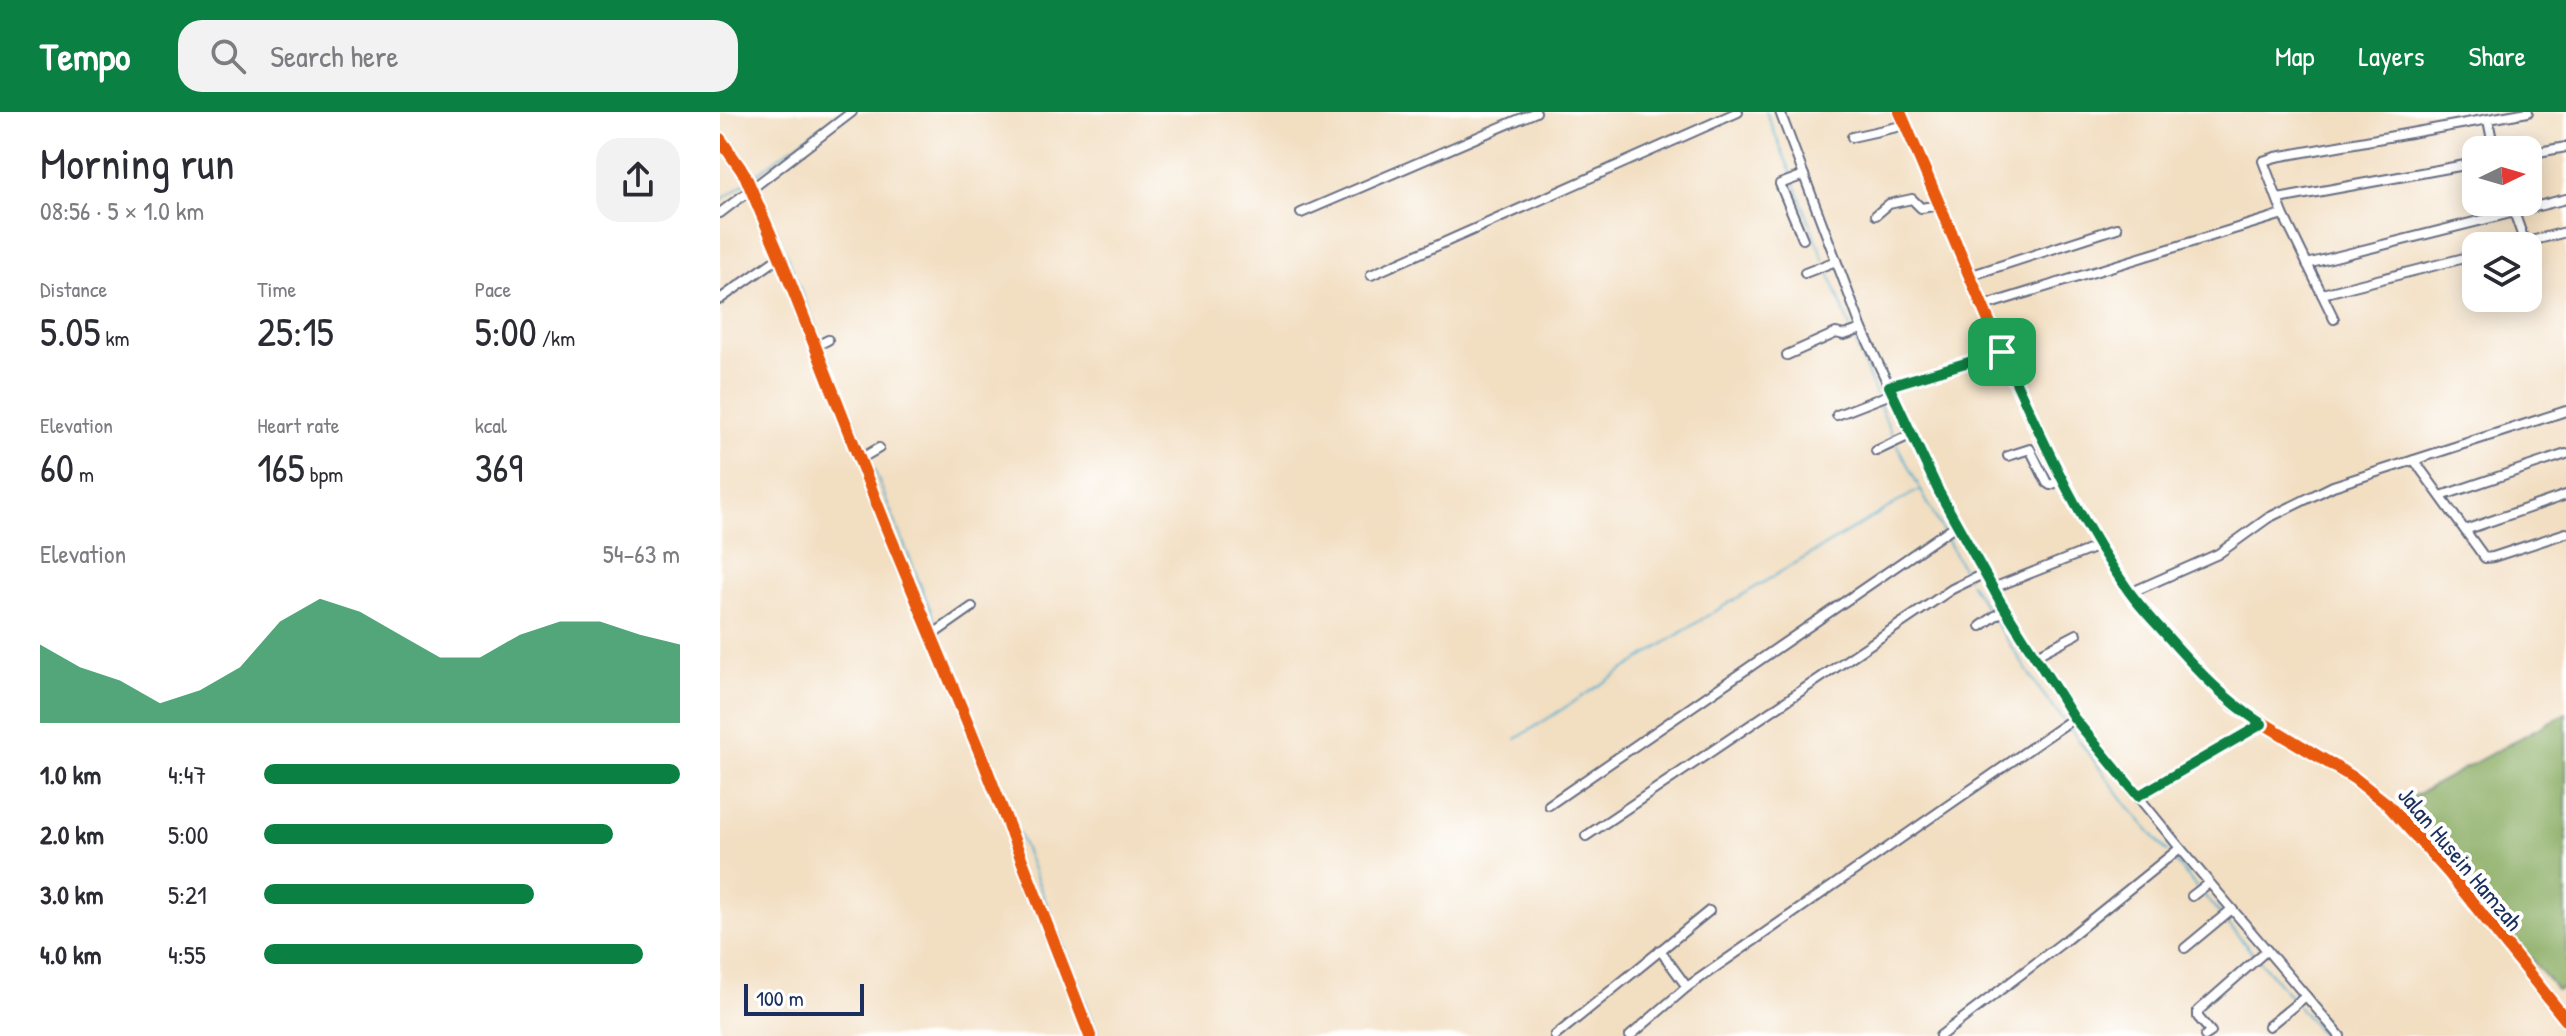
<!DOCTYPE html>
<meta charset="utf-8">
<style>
:root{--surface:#fff;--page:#f2f2f3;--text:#2b2b33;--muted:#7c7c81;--accent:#0b8043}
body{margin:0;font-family:"Patrick Hand",sans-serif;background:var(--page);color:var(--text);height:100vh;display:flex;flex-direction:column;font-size:30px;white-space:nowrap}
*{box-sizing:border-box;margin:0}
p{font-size:26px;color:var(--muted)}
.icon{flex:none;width:44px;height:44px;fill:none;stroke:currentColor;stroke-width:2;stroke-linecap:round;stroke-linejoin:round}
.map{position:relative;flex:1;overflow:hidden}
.panel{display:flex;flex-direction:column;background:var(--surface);width:720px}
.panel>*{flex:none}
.needle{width:52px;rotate:85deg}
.buttons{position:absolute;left:1742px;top:24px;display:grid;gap:16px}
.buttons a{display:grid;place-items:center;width:80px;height:80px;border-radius:16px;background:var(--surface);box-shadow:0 4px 20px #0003;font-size:40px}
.scale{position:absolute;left:24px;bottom:20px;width:120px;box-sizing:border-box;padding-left:8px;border:4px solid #1b2f5e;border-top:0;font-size:22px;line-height:28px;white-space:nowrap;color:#1b2f5e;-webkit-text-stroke:6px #fff;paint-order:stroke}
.pin{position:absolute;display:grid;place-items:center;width:68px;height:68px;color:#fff;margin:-34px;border-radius:16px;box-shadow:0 4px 12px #0006}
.round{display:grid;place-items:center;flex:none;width:84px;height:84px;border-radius:24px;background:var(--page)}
.headline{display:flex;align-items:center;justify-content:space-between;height:136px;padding:0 40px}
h1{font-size:44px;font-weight:600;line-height:60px}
.stats{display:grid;grid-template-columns:repeat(3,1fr);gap:12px;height:136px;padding:8px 40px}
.stats div{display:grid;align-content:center}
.stats b{font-size:40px;font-weight:600}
.stats small{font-size:22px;font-weight:400}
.stats p{font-size:22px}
.chart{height:224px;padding:16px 40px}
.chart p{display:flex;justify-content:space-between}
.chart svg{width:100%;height:144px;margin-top:8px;fill:var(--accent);opacity:.7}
ul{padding:0 40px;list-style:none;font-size:26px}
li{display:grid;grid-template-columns:128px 96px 1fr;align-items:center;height:60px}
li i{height:20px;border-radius:10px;background:var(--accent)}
header{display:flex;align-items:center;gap:48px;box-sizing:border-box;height:112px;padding:0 40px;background:var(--accent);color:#fff}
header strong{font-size:38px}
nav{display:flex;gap:44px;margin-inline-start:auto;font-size:28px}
.search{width:560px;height:72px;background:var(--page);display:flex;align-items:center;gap:20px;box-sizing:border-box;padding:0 28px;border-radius:24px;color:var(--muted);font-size:30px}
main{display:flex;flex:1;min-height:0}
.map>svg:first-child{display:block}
.forest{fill:#89ac62;stroke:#526e60;stroke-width:2}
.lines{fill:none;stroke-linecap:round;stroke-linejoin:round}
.stream{stroke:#50aece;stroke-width:2}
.minor-casing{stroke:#666c81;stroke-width:12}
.tertiary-casing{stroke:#666c81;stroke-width:14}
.minor{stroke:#fff;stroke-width:8}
.tertiary{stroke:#fff;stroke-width:10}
.cycleway-casing{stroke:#fff;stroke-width:17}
.cycleway{stroke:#e8590c;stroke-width:12}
.route-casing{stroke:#fff;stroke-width:16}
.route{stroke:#0b8043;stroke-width:10}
.labels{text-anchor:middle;stroke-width:8;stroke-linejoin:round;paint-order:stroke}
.street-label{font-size:24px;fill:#1b2f5e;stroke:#fff}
</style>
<header>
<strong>Tempo</strong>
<div class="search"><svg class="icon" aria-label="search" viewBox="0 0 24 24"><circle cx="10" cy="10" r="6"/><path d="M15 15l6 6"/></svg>Search here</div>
<nav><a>Map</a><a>Layers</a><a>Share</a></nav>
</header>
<main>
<section class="panel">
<div class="headline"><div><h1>Morning run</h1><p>08:56 · 5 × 1.0 km</p></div><a class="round"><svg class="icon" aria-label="share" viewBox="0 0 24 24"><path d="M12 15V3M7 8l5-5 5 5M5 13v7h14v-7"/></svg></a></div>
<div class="stats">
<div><p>Distance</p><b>5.05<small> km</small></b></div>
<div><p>Time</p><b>25:15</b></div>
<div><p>Pace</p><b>5:00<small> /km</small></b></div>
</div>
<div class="stats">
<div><p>Elevation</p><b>60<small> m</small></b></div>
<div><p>Heart rate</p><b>165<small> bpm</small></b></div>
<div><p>kcal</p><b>369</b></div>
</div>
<div class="chart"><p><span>Elevation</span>54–63 m</p>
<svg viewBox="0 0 160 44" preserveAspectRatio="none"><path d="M0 44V20L10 27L20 31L30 38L40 34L50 27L60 13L70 6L80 10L90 17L100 24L110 24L120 17L130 13L140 13L150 17L160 20V44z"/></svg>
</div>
<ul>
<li><b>1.0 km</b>4:47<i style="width:100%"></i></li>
<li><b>2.0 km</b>5:00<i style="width:84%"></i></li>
<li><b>3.0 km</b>5:21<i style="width:65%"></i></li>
<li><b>4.0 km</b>4:55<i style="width:91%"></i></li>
</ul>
</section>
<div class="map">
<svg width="1846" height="924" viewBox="0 0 1846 924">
<rect width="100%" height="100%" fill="#fff"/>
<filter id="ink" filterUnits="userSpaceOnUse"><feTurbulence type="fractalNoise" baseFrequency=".0125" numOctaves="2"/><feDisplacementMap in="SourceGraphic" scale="16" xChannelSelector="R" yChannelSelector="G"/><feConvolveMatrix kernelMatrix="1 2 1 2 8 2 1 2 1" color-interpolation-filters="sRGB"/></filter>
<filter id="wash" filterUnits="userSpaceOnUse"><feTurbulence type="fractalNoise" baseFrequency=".006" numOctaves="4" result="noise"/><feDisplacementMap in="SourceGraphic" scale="32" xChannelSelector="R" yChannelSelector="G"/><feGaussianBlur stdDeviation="1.8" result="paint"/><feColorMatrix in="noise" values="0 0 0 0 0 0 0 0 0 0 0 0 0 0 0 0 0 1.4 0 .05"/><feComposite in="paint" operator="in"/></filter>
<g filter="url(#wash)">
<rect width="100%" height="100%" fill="#f2dec1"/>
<polygon class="forest" points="1846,601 1846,874 1837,878 1681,691"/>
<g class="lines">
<g class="stream">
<polyline points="1046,0 1072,63"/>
<polyline points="31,66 120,0"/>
<polyline points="1074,69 1104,149"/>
<polyline points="39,75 101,228"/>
<polyline points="0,89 26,70"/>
<polyline points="1107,155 1130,216"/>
<polyline points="1132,222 1156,283"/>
<polyline points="104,234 147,339"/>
<polyline points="1158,289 1174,328"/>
<polyline points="1177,333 1223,420"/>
<polyline points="149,345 217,514"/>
<polyline points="1226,425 1247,466"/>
<polyline points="1250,471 1271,503"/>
<polyline points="1274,508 1317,574 1343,608"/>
<polyline points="219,520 379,924"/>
<polyline points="1347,613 1408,694 1447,740"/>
<polyline points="796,627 987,504 1200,377"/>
<polyline points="1451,745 1478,777"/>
<polyline points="1482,781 1502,804"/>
<polyline points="1506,809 1535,844"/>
<polyline points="1539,848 1574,889"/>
<polyline points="1578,894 1603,924"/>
</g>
</g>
</g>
<g filter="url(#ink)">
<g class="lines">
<g class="minor-casing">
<g id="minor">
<polyline points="1060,0 1142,217 1219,380 1285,497 1354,606 1460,736 1620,924"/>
<polyline points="1768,8 1774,38"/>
<polyline points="1132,25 1186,13"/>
<polyline points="0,27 25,63 60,145 165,412 265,653 370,924"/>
<polyline points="1808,42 1846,35"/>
<polyline points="1558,87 1756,51"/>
<polyline points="1794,100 1805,131"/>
<polyline points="0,101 132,0"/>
<polyline points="581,101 816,0"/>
<polyline points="1156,103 1169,92 1192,87 1201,96 1220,93"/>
<polyline points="1083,127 1060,72 1084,63"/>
<polyline points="1791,134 1846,120"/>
<polyline points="1587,152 1846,87"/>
<polyline points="1085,161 1116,149"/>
<polyline points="651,163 1018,0"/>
<polyline points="1249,164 1397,116"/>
<polyline points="1602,182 1756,143"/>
<polyline points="0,187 60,145"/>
<polyline points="1263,194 1563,102"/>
<polyline points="1614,207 1563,102 1543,49 1556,45 1808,0"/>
<polyline points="102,231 108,228"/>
<polyline points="1067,243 1116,221 1124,223 1142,217"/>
<polyline points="1169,274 1282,240"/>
<polyline points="1117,303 1171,282"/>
<polyline points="1156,339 1190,323"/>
<polyline points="1288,344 1310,337 1327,371 1330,373 1342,368"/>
<polyline points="140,347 159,336"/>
<polyline points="1694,348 1846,299"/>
<polyline points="1721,384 1846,342"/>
<polyline points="1745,418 1846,383"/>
<polyline points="1273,476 1379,434"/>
<polyline points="1410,481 1498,442 1548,406 1613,374 1694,348 1765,446 1773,445 1846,421"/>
<polyline points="1261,514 1285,497"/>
<polyline points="212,523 252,495"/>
<polyline points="1315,544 1357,522"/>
<polyline points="1418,684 1542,612"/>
<polyline points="829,693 1236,413"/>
<polyline points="866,724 1232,477 1265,461"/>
<polyline points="1472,784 1489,771"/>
<polyline points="1465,836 1512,797"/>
<polyline points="940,838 967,875"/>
<polyline points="1549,914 1586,884"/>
<polyline points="835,924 989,799"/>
<polyline points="910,924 967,875 1354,606"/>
<polyline points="1220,924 1346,828 1460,736"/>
<polyline points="1485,924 1491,920 1478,905 1478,899 1547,838"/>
</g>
</g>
<g class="tertiary-casing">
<polyline id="tertiary" points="1180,0 1282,240 1326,338 1379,434 1410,481 1489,570 1515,594 1634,666 1667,692 1729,761 1846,908"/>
</g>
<use href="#minor" class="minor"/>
<use href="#tertiary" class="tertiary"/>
<g class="cycleway-casing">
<g id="cycleway">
<polyline points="1180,0 1282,240 1326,338 1379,434 1410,481 1489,570 1515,594 1634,666 1667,692 1729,761 1846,908"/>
<polyline points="0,27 25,63 60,145 165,412 265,653 370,924"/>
</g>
</g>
<use href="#cycleway" class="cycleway"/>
</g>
</g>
<g class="lines" filter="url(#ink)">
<g class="route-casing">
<path id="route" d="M 1282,240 C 1320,322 1356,405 1408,478 C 1420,495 1435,510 1448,525 C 1477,558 1505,588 1542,612 L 1418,684 L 1354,606 L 1280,489 L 1219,380 L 1169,274 Z"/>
</g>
<use href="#route" class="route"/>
</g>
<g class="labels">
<g class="street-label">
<text transform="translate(1740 747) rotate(50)" y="8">Jalan Husein Hamzah</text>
</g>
</g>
</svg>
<div class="buttons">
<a><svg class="needle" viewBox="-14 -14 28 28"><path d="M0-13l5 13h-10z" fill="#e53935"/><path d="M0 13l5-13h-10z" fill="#7c7c81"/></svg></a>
<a><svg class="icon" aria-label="layers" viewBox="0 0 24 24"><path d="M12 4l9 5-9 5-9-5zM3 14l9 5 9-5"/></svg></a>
</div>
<div class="scale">100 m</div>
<div class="pin" style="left:1282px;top:240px;background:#1e9e55"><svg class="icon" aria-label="arrive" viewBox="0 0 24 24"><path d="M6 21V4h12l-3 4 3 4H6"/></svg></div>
</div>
</main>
